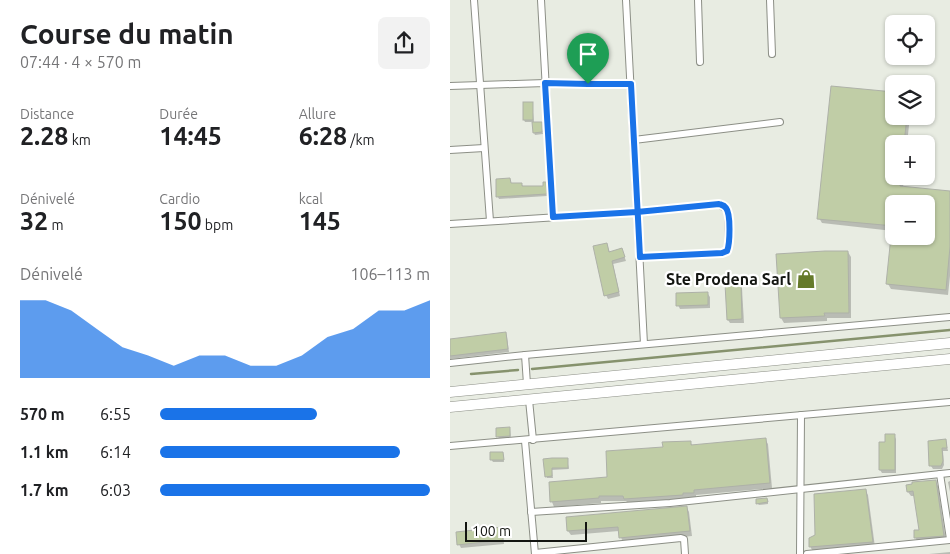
<!DOCTYPE html>
<html lang="fr">
<meta charset="utf-8">
<style>
:root{--surface:#fff;--page:#f2f2f2;--text:#202124;--muted:#757577;--accent:#1a73e8}
body{margin:0;font-family:Ubuntu,sans-serif;background:var(--page);color:var(--text);height:100vh;display:flex;flex-direction:column;font-size:19px;white-space:nowrap}
*{box-sizing:border-box;margin:0}
p{font-size:16px;color:var(--muted)}
.icon{flex:none;width:28px;height:28px;fill:none;stroke:currentColor;stroke-width:2;stroke-linecap:round;stroke-linejoin:round}
.map{position:relative;flex:1;overflow:hidden}
.details{display:flex;flex-direction:column;background:var(--surface);width:450px}
.details>*{flex:none}
.fabs{position:absolute;left:435px;top:15px;display:grid;gap:10px}
.fabs a{display:grid;place-items:center;width:50px;height:50px;border-radius:8px;background:var(--surface);box-shadow:0 1px 4px #0004;font-size:25px}
.scale{position:absolute;left:15px;bottom:12px;width:122px;box-sizing:border-box;padding-left:5px;border:2px solid #131511;border-top:0;font-size:14px;line-height:18px;white-space:nowrap;color:#131511;-webkit-text-stroke:4px #fff;paint-order:stroke}
.pin{position:absolute;display:grid;place-items:center;width:42px;height:42px;color:#fff;margin:-51px -21px;border-radius:50% 50% 50% 0;rotate:-45deg;box-shadow:0 0 5px #0007}
.pin .icon{rotate:45deg}
.round{display:grid;place-items:center;flex:none;width:52px;height:52px;border-radius:8px;background:var(--page)}
.headline{display:flex;align-items:center;justify-content:space-between;height:85px;padding:0 20px}
h1{font-size:28px;font-weight:700;line-height:38px}
.figures{display:grid;grid-template-columns:repeat(3,1fr);gap:8px;height:85px;padding:5px 20px}
.figures div{display:grid;align-content:center}
.figures b{font-size:25px;font-weight:700}
.figures small{font-size:14px;font-weight:400}
.figures p{font-size:14px}
.chart{height:140px;padding:10px 20px}
.chart p{display:flex;justify-content:space-between}
.chart svg{width:100%;height:90px;margin-top:5px;fill:var(--accent);opacity:.7}
ul{padding:0 20px;list-style:none;font-size:16px}
li{display:grid;grid-template-columns:80px 60px 1fr;align-items:center;height:38px}
li i{height:12px;border-radius:6px;background:var(--accent)}
main{display:flex;flex:1;min-height:0}
.map>svg:first-child{display:block}
.shadow{fill:#0003;fill-rule:evenodd}
.lines{fill:none;stroke-linecap:round;stroke-linejoin:round}
.stream{stroke:#86926d;stroke-width:2.5}
.building{fill:#c0cda6;stroke:#aeb1a8}
.minor-casing{stroke:#8c8f86;stroke-width:8}
.trunk-casing{stroke:#8c8f86;stroke-width:11}
.minor{stroke:#fff;stroke-width:6}
.trunk{stroke:#fff;stroke-width:10}
.route-casing{stroke:#fff;stroke-width:10}
.route{stroke:#1a73e8;stroke-width:6}
.labels{text-anchor:middle;stroke-width:4.5;stroke-linejoin:round;paint-order:stroke}
.poi-label{font-size:16px;font-weight:bold;fill:#131511;stroke:#fff;text-anchor:end}
</style>
<main>
<section class="details">
<div class="headline"><div><h1>Course du matin</h1><p>07:44 · 4 × 570 m</p></div><a class="round"><svg class="icon" aria-label="share" viewBox="0 0 24 24"><path d="M12 15V3M7 8l5-5 5 5M5 13v7h14v-7"/></svg></a></div>
<div class="figures">
<div><p>Distance</p><b>2.28<small> km</small></b></div>
<div><p>Durée</p><b>14:45</b></div>
<div><p>Allure</p><b>6:28<small> /km</small></b></div>
</div>
<div class="figures">
<div><p>Dénivelé</p><b>32<small> m</small></b></div>
<div><p>Cardio</p><b>150<small> bpm</small></b></div>
<div><p>kcal</p><b>145</b></div>
</div>
<div class="chart"><p><span>Dénivelé</span>106–113 m</p>
<svg viewBox="0 0 160 44" preserveAspectRatio="none"><path d="M0 44V6L10 6L20 11L30 20L40 29L50 33L60 38L70 33L80 33L90 38L100 38L110 33L120 24L130 20L140 11L150 11L160 6V44z"/></svg>
</div>
<ul>
<li><b>570 m</b>6:55<i style="width:58%"></i></li>
<li><b>1.1 km</b>6:14<i style="width:89%"></i></li>
<li><b>1.7 km</b>6:03<i style="width:100%"></i></li>
</ul>
</section>
<div class="map">
<svg width="500" height="554" viewBox="0 0 500 554">
<rect width="100%" height="100%" fill="#e8ece2"/>
<g class="shadow">
<polygon points="82,103 84,122 75,122 74,120"/>
<path d="M 444,116 L 460,116 L 457,144 L 444,144 L 444,176 L 454,176 L 453,188 L 500,193 L 500,276 L 498,295 L 441,289 L 438,284 L 443,231 L 372,223 L 369,218 ZM 444,204 L 476,204 L 476,236 L 444,236 Z"/>
<polygon points="91,123 93,134 85,135 84,133"/>
<polygon points="60,180 61,185 71,184 73,186 94,188 95,184 97,196 49,199 48,197"/>
<polygon points="157,244 160,253 172,250 176,261 163,264 170,296 158,299 156,295"/>
<polygon points="398,252 401,257 401,318 377,318 377,321 334,323 331,318"/>
<polygon points="290,284 292,288 294,323 280,323 278,320"/>
<polygon points="258,294 260,297 260,308 230,309 228,305"/>
<polygon points="55,333 57,337 59,352 0,359 0,340"/>
<polygon points="60,429 61,438 49,439 48,436"/>
<polygon points="444,435 446,439 446,473 432,473 430,470 437,444"/>
<polygon points="315,439 318,444 322,488 246,495 246,497 235,498 235,499 178,503 176,501 151,501 151,503 104,507 102,502 100,483 158,478 214,448 240,442 243,446"/>
<polygon points="496,441 498,451 493,451 494,465 492,469 483,469 481,466"/>
<polygon points="53,453 54,462 43,462 41,459"/>
<polygon points="117,459 119,469 102,470 103,478 97,478 94,461"/>
<polygon points="485,481 488,486 496,540 468,542 465,537 471,531 465,496 461,496 458,492"/>
<polygon points="500,481 500,492 498,482"/>
<polygon points="415,490 418,495 425,547 363,552 360,546 366,536"/>
<polygon points="318,501 318,504 309,505 307,503"/>
<polygon points="237,508 239,512 242,536 173,543 169,531 121,535 118,531"/>
<polygon points="51,529 53,532 54,544 11,548 9,544"/>
<polygon points="500,552 500,554 479,554"/>
</g>
<g class="lines">
<g class="stream">
<polyline points="82,369 500,330"/>
<polyline points="21,374 68,370"/>
</g>
</g>
<g class="building">
<polygon points="381,86 444,92 444,116 457,116 454,144 444,144 444,176 451,176 450,186 500,191 500,247 496,290 436,284 441,236 476,236 476,204 444,204 444,226 367,219"/>
<rect x="73" y="102" width="10" height="18"/>
<polygon points="82,122 92,122 92,132 83,133"/>
<polygon points="60,178 61,183 72,183 72,186 93,186 93,182 96,182 97,194 46,197 46,179"/>
<polygon points="157,243 159,252 172,248 175,257 162,261 169,292 154,296 143,246"/>
<polygon points="375,251 398,251 399,313 374,313 375,316 330,318 326,254"/>
<polygon points="291,283 292,319 277,320 275,284"/>
<polygon points="258,292 258,305 226,306 226,293"/>
<polygon points="56,332 58,349 0,356 0,339"/>
<polygon points="60,427 60,436 46,437 46,428"/>
<polygon points="435,434 445,434 445,470 429,470 429,442 435,442"/>
<polygon points="316,438 320,483 244,490 244,493 233,493 233,495 174,499 173,496 149,496 149,498 100,502 99,482 157,477 156,451 213,447 212,442 241,441 241,445"/>
<polygon points="496,439 497,448 492,448 493,461 491,466 479,466 478,441"/>
<polygon points="40,452 53,452 54,460 40,460"/>
<polygon points="102,458 118,458 118,468 102,468 102,476 95,477 93,459"/>
<polygon points="486,480 494,536 466,538 464,538 464,530 469,530 463,491 457,492 456,485 462,484 462,482"/>
<polygon points="416,489 423,542 359,547 359,538 365,535 364,494"/>
<polygon points="317,498 318,502 306,504 306,499"/>
<polygon points="237,506 240,531 169,538 168,527 117,531 116,517"/>
<polygon points="52,527 53,540 7,545 6,532"/>
</g>
<g class="lines">
<g class="minor-casing">
<g id="minor">
<polyline points="24,0 40,221"/>
<polyline points="91,0 103,217"/>
<polyline points="176,0 194,344"/>
<polyline points="248,0 250,62"/>
<polyline points="320,0 322,54"/>
<polyline points="0,86 95,83 181,84"/>
<polyline points="184,140 330,122"/>
<polyline points="0,150 34,148"/>
<polyline points="0,224 187,212 269,204 276,209 278,212 279,243 277,251 272,253 189,257"/>
<polyline points="75,355 77,384"/>
<polyline points="0,363 75,355 500,317"/>
<polyline points="79,400 83,440"/>
<polyline points="75,441 85,554"/>
<polyline points="0,446 500,402"/>
<polyline points="490,474 500,539"/>
<polyline points="81,512 220,503 500,473"/>
<polyline points="85,553 231,538 234,539 235,554"/>
<polyline points="350,554 351,415"/>
<polyline points="357,554 500,540"/>
</g>
</g>
<g class="trunk-casing">
<g id="trunk">
<polyline points="0,392 500,343"/>
<polyline points="0,407 500,359"/>
</g>
</g>
<use href="#minor" class="minor"/>
<use href="#trunk" class="trunk"/>
</g>
<g class="lines">
<g class="route-casing">
<path id="route" d="M 138,84 L 181,84 L 190,257 L 272,253 L 277,251 C 280,244 281,214 276,208 C 274,205 272,205 269,204 L 187,212 L 103,217 L 95,83 L 138,84"/>
</g>
<use href="#route" class="route"/>
</g>
<defs>
<g id="shop-bare" transform="scale(1.5)"><path d="M-5-2.5h2.3a2.7 3.5 0 0 1 5.4 0H5L5.5 6h-11ZM-1.5-2.5h3a1.5 2.3 0 0 0-3 0Z" fill="#657a2a" stroke="#fff" stroke-width="2.5" paint-order="stroke"/></g>
</defs>
<g fill-rule="evenodd">
<use href="#shop-bare" x="356" y="279"/>
</g>
<g class="labels">
<g class="poi-label">
<text x="341" y="285">Ste Prodena Sarl</text>
</g>
</g>
</svg>
<div class="fabs">
<a><svg class="icon" aria-label="locate" viewBox="0 0 24 24"><circle cx="12" cy="12" r="6"/><path d="M12 2v4M12 18v4M2 12h4M18 12h4"/></svg></a>
<a><svg class="icon" aria-label="layers" viewBox="0 0 24 24"><path d="M12 4l9 5-9 5-9-5zM3 14l9 5 9-5"/></svg></a>
<a>+</a>
<a>−</a>
</div>
<div class="scale">100 m</div>
<div class="pin" style="left:138px;top:84px;background:#1e9e55"><svg class="icon" aria-label="arrive" viewBox="0 0 24 24"><path d="M6 21V4h12l-3 4 3 4H6"/></svg></div>
</div>
</main>
